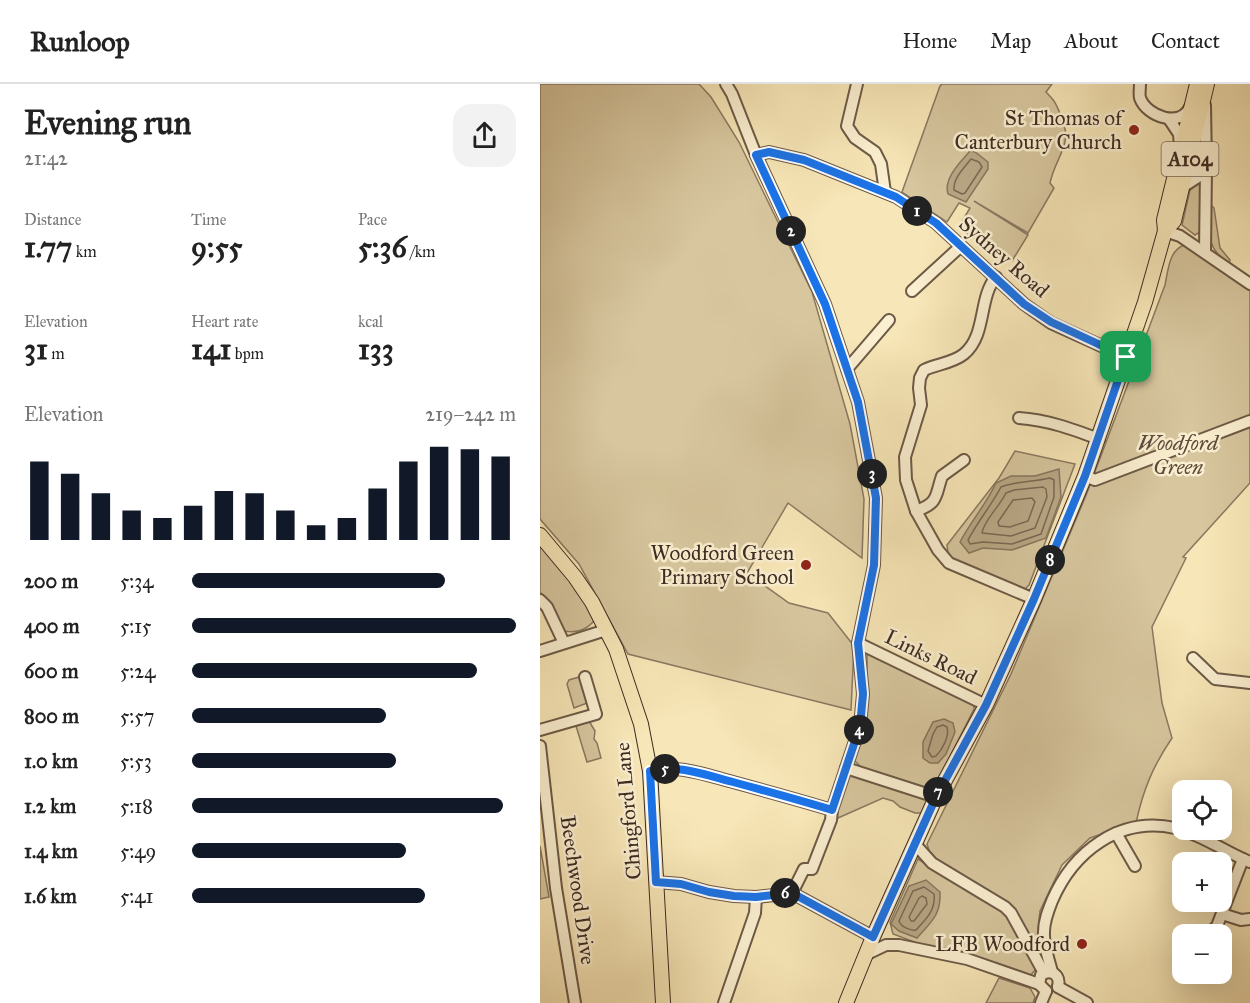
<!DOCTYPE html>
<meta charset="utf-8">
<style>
:root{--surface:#fff;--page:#f2f2f2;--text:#222;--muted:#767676;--line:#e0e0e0;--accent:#111827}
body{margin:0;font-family:"IM FELL Great Primer",serif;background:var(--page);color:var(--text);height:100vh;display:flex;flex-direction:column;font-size:22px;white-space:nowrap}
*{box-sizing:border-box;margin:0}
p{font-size:20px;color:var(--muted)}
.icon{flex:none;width:33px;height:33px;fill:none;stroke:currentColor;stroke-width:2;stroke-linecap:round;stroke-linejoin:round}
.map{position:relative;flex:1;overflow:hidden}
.details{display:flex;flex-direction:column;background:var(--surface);width:540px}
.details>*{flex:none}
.tools{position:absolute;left:632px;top:696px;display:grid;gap:12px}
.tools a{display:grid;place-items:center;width:60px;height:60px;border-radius:12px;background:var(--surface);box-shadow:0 6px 24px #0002;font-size:30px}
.pin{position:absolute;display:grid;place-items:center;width:51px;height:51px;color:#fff;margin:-26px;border-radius:12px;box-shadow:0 3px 9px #0006}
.km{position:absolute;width:30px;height:30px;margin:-15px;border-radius:50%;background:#222;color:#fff;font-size:16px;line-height:30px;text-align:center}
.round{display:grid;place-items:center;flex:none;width:63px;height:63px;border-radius:18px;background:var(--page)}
.head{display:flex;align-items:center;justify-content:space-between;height:102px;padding:0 24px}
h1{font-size:33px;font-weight:700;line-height:45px}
.metrics{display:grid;grid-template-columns:repeat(3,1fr);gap:9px;height:102px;padding:6px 24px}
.metrics div{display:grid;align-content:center}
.metrics b{font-size:30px;font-weight:700}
.metrics small{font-size:16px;font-weight:400}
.metrics p{font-size:16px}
.chart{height:168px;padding:12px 24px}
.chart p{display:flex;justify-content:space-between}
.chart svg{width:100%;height:108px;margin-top:6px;stroke:var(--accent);stroke-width:6}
ul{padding:0 24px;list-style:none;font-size:20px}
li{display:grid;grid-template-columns:96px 72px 1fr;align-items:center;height:45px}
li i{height:15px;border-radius:8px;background:var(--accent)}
header{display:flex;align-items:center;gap:36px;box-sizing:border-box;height:84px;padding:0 30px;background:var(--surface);border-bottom:2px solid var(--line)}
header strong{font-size:28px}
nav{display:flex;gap:33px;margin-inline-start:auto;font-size:21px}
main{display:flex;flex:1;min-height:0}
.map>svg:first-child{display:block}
.green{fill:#d7c69e;stroke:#8a7860;stroke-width:1.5}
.water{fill:#b8a684;stroke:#87755d;stroke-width:1.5}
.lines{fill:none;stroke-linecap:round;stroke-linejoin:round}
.shore{stroke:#7a6853;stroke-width:1.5}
.minor-casing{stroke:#6c5a47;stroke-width:14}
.major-casing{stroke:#3d2b22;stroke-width:16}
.minor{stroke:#faefd0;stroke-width:10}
.major{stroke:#f7e6b7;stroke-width:14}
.route-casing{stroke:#fff;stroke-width:12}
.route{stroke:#1a73e8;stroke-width:8}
.poi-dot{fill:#8f2418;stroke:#faefd0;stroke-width:2}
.labels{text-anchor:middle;stroke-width:5;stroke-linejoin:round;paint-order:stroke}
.shield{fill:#faefd0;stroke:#766656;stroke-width:1.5}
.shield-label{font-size:20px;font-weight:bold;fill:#3d2b22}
.poi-label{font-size:21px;fill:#3d2b22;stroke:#faefd0;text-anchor:end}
.street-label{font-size:21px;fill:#3d2b22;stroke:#faefd0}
.park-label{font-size:21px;font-style:italic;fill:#5c4a3b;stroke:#faefd0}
</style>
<header>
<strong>Runloop</strong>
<nav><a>Home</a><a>Map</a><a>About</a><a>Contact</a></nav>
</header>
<main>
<section class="details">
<div class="head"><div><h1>Evening run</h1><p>21:42</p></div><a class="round"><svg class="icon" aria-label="share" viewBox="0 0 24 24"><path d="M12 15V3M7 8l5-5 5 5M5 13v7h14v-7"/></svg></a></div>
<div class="metrics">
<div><p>Distance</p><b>1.77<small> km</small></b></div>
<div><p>Time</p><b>9:55</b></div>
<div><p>Pace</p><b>5:36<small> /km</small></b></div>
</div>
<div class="metrics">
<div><p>Elevation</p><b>31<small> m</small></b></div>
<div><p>Heart rate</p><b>141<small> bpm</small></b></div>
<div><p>kcal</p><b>133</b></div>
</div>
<div class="chart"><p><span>Elevation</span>219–242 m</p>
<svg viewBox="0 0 160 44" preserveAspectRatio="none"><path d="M5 44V12M15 44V17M25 44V25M35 44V32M45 44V35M55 44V30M65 44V24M75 44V25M85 44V32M95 44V38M105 44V35M115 44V23M125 44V12M135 44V6M145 44V7M155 44V10"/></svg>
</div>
<ul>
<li><b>200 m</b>5:34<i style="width:78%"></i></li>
<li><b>400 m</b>5:15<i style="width:100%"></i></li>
<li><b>600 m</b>5:24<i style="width:88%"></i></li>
<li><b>800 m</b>5:57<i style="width:60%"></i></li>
<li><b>1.0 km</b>5:53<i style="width:63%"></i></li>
<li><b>1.2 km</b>5:18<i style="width:96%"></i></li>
<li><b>1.4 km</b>5:49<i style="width:66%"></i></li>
<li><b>1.6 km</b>5:41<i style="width:72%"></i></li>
</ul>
</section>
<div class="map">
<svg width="710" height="919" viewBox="0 0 710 919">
<rect width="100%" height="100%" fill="#f7e6b7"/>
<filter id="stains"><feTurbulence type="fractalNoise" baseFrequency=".00333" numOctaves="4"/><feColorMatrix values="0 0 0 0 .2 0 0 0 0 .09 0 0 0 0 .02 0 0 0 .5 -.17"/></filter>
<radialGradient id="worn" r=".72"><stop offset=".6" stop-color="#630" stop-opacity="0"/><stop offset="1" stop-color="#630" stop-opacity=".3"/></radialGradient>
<g class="green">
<polygon points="0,0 159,0 171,13 199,58 272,208 310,340 324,415 322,474 248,419 207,489 249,519 288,529 314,562 311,626 88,570 39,480 0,435"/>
<path d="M 402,0 L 512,0 L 506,8 C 516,18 516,20 521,32 C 534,61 516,71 510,99 L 514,104 L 488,149 L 434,117 L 488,151 L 472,177 L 418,144 L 430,124 L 419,119 L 407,138 L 362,108 L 400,2 Z"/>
<polygon points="658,100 661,101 661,147 655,151 642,141 650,106"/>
<path d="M 671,121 L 674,124 L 680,164 L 690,176 L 689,179 C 664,164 670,146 671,121 Z"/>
<path d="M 645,161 L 710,204 L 710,399 L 643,473 L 646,474 L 612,543 L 622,619 L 632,654 C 613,682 603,706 596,739 L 550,754 L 522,781 L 500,827 L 498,845 L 500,862 L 497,864 L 495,863 L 472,823 L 396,776 L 390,769 L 387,760 L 471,590 L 547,409 L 625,201 C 628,187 629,165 645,161 Z"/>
<polygon points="475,367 535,380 489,501 484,506 413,476 408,469 407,461 459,394"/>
<path d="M 0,458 L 32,495 L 54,537 C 45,547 36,549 23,547 L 11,520 L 0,508 Z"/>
<polygon points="327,567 434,620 434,625 393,706 321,683 314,676 315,664 327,617"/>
<polygon points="39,593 47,619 34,624 27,600 29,596"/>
<polygon points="49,637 55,647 54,655 57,659 61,674 47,678 36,642"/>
<polygon points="311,689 388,714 382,729 375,729 360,723 353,717 343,714 298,734 295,729 307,694"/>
<polygon points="0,762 9,813 0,815"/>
<polygon points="378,775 463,827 476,845 496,885 489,893 459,880 427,870 377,859 353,850 350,838"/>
<polygon points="459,894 490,904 495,913 493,919 446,919"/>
</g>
<g class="water">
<path d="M 430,67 L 435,68 L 448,78 L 448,85 L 426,118 L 408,110 C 403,94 421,78 430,67 Z"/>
<path d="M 519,385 L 521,413 L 506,454 L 472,466 L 443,464 L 429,469 L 420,458 C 431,437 447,419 456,399 L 471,392 L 495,392 Z"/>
<polygon points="404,635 413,639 415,648 406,670 398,679 390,679 383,674 383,658 393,638"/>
<path d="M 386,796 L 400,808 C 401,831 392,837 377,854 L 359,847 L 351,840 L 369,802 Z"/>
</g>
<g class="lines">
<g class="shore">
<path d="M 431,75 L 439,78 L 442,83 L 425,109 L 422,110 L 414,106 C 413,94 424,84 431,75 Z"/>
<path d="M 510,394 L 514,396 L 514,413 L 501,450 L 472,460 L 443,458 L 430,460 L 428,456 C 438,437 451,422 461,403 C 476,397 493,398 510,394 Z"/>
<path d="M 503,403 L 506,405 L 507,413 L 495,444 L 471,452 L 442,449 C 444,436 460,422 466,409 L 474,406 Z"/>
<polygon points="492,414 495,418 488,437 470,443 459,442 458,438 473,416"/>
<path d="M 403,641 L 407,643 C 410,652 402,666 396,672 L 392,673 L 388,667 L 393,650 L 397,643 Z"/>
<path d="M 384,803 L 394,810 C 396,826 386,835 376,846 C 371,847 361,843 359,837 L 373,807 Z"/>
<polygon points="382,812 386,814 387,820 374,837 371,837 369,833 379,814"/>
</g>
<g class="minor-casing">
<g id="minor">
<polyline points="186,0 192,10 216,71 285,220 318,318 336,414 334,481 318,559 323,610 320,642 292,726 291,736 272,785 264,785 252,809"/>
<polyline points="317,0 307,42 315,54 335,68 341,80 345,108"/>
<path d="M 600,0 C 600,4 599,11 600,14 C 607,33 641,44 650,23"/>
<polyline points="629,35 639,50 640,63"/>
<polyline points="216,71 229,68 264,76 356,113 396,139 484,220 511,239 586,273"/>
<polyline points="644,102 661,91 666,82 665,21"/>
<polyline points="625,147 640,152 710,200"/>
<polyline points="665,168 666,83"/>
<path d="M 456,193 C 438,214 447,251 424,270 C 413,279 397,280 384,286 L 380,294 L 379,304 L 381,321 L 365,373 L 366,396 L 376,427 L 398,466 L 409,479 L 494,515"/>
<polyline points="372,207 421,162"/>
<polyline points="307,285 349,236"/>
<path d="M 479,334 C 508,336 532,345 559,355"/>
<polyline points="545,392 555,396 710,337"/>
<path d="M 376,427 C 399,419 395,412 402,392 L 424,376"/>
<polyline points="0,516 7,523 24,559"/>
<polyline points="318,559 446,621"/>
<polyline points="0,567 66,546"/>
<polyline points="653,574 675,595 710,599"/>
<polyline points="0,646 56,630 45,593"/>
<polyline points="0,662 16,804 35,919"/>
<polyline points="306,684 396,713"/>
<path d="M 110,687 C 137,680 166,691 193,698 C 226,707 259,716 292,726"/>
<polyline points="576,749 595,782"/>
<polyline points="375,760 392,779 465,823 471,829 504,889"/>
<polyline points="116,798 141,800 169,808 194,812 216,813 252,809 333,853"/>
<polyline points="682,830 701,836 710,835"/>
<polyline points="670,849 677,842 703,775"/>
<polyline points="325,871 346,861 359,861 427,875 499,900"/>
<path d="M 512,888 C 509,875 503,861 504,848 C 504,837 508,827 512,817 C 533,768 579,732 635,744 C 661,750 685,768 710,778"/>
<polyline points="518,903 547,919"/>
<path d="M 506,907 L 499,900 L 501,891 C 511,884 521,891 518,903"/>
<polyline points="184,919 215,829 216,813"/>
<polyline points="501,919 506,907"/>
</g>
</g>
<g class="major-casing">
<g id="major">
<polyline points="625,147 624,136 657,0"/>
<polyline points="0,451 35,493 52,518 76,565 101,640 110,687 123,919"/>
<polyline points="306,919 333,853 396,713 446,621 494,515 545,392 605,218 625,147 634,137 667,0"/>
</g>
</g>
<use href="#minor" class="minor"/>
<use href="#major" class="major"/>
</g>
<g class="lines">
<g class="route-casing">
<path id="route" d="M 229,68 L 264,76 L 356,113 L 396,139 L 484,220 L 511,238 L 586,273 L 545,392 L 494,515 L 446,621 L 396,713 L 333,853 L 252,809 L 216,813 L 194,812 L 169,808 L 141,800 L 116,798 L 110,687 C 137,680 166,691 193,698 C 226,707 259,716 292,726 L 320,642 L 323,610 L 318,559 L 334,481 L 336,414 L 318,318 L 285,220 L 216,71 Z"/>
</g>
<use href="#route" class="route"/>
</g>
<g class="poi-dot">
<circle cx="594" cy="46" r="6"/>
<circle cx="266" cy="481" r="6"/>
<circle cx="542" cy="860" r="6"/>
</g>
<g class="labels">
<rect class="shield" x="621.5" y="58" width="57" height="34" rx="4.5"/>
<g class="shield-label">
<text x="650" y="82">A104</text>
</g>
<g class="poi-label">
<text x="582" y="41">St Thomas of<tspan x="582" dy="24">Canterbury Church</tspan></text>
<text x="254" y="476">Woodford Green<tspan x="254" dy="24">Primary School</tspan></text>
<text x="530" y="867">LFB Woodford</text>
</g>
<g class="street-label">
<text transform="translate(464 173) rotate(41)" y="7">Sydney Road</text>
<text transform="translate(391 573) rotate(26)" y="7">Links Road</text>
<text transform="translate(88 727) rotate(-95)" y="7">Chingford Lane</text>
<text transform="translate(38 806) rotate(82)" y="7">Beechwood Drive</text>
</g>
<g class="park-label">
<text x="638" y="366">Woodford<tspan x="638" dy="24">Green</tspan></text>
</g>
</g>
<rect width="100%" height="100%" filter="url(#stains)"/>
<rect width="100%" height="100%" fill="url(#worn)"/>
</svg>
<div class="tools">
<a><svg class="icon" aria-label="locate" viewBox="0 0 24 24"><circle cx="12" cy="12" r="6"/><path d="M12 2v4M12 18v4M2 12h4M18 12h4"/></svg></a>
<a>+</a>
<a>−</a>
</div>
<div class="pin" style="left:586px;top:273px;background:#1e9e55"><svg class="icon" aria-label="arrive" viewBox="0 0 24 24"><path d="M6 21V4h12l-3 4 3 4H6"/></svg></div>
<b class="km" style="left:377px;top:127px">1</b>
<b class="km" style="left:251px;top:147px">2</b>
<b class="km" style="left:332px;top:390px">3</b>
<b class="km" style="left:319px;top:646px">4</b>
<b class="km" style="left:125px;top:685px">5</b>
<b class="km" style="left:245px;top:809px">6</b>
<b class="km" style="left:398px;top:708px">7</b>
<b class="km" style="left:510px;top:476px">8</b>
</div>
</main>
